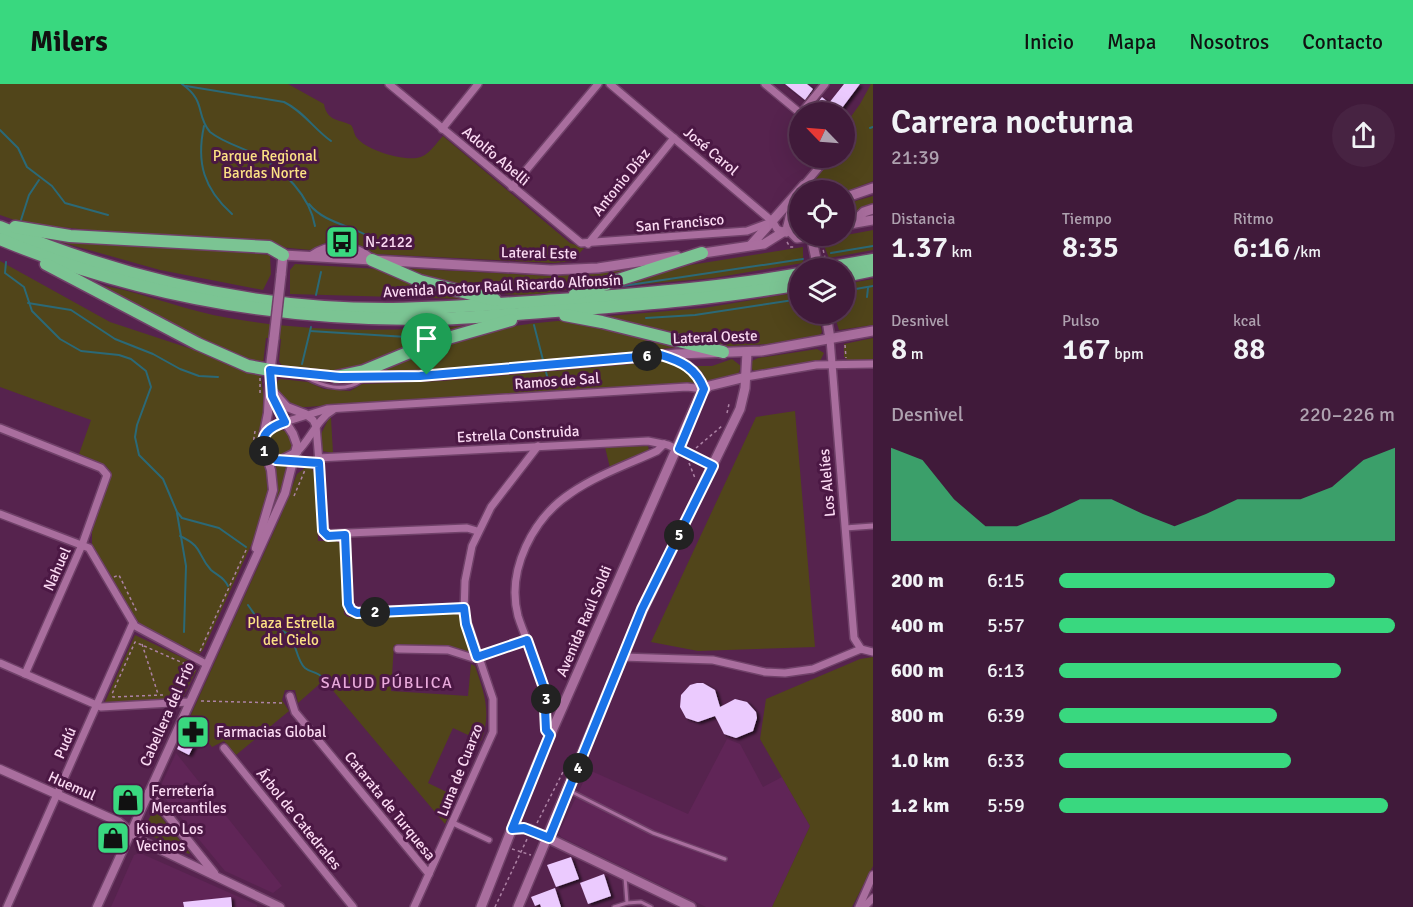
<!DOCTYPE html>
<html lang="es">
<meta charset="utf-8">
<style>
:root{--surface:#401a3a;--page:#472342;--text:#f1f3f6;--muted:#aea1af;--line:#593854;--accent:#39d87f}
body{margin:0;font-family:Signika,sans-serif;background:var(--page);color:var(--text);height:100vh;display:flex;flex-direction:column;font-size:22px;white-space:nowrap}
*{box-sizing:border-box;margin:0}
p{font-size:20px;color:var(--muted)}
.icon{flex:none;width:33px;height:33px;fill:none;stroke:currentColor;stroke-width:2;stroke-linecap:round;stroke-linejoin:round}
.map{position:relative;flex:1;overflow:hidden}
.side{display:flex;flex-direction:column;background:var(--surface);width:540px}
.side>*{flex:none}
.needle{width:39px;rotate:295deg}
.controls{position:absolute;left:789px;top:18px;display:grid;gap:12px}
.controls a{display:grid;place-items:center;width:66px;height:66px;border-radius:50%;background:var(--surface);box-shadow:0 6px 24px #0002,0 0 0 2px var(--line);font-size:30px}
.pin{position:absolute;display:grid;place-items:center;width:51px;height:51px;color:#fff;margin:-62px -26px;border-radius:50% 50% 50% 0;rotate:-45deg;box-shadow:0 0 6px #0007}
.pin .icon{rotate:45deg}
.km{position:absolute;width:30px;height:30px;margin:-15px;border-radius:50%;background:#222;color:#fff;font-size:16px;line-height:30px;text-align:center}
.round{display:grid;place-items:center;flex:none;width:63px;height:63px;border-radius:32px;background:var(--page)}
.summary{display:flex;align-items:center;justify-content:space-between;height:102px;padding:0 18px}
h1{font-size:33px;font-weight:600;line-height:45px}
.stats{display:grid;grid-template-columns:repeat(3,1fr);gap:9px;height:102px;padding:6px 18px}
.stats div{display:grid;align-content:center}
.stats b{font-size:30px;font-weight:600}
.stats small{font-size:16px;font-weight:400}
.stats p{font-size:16px}
.chart{height:168px;padding:12px 18px}
.chart p{display:flex;justify-content:space-between}
.chart svg{width:100%;height:108px;margin-top:6px;fill:var(--accent);opacity:.7}
ul{padding:0 18px;list-style:none;font-size:20px}
li{display:grid;grid-template-columns:96px 72px 1fr;align-items:center;height:45px}
li i{height:15px;border-radius:8px;background:var(--accent)}
header{display:flex;align-items:center;gap:36px;box-sizing:border-box;height:84px;padding:0 30px;background:var(--accent);color:#111}
header strong{font-size:28px}
nav{display:flex;gap:33px;margin-inline-start:auto;font-size:21px}
main{display:flex;flex:1;min-height:0}
.map>svg:first-child{display:block}
.built{fill:#602557}
.green{fill:#51451a}
.lines{fill:none;stroke-linecap:round;stroke-linejoin:round}
.stream{stroke:#2b6977;stroke-width:2}
.building{fill:#ebcafe;filter:url(#shadow)}
.service-casing{stroke:#704169;stroke-width:6}
.pedestrian-casing{stroke:#704169;stroke-width:8}
.minor-casing{stroke:#704169;stroke-width:10}
.tertiary-casing{stroke:#704169;stroke-width:11}
.secondary-casing{stroke:#704169;stroke-width:12}
.motorway-casing{stroke:#704169;stroke-width:15}
.path{stroke:#ac82a4;stroke-width:1.5;stroke-dasharray:3 3;stroke-linecap:butt}
.service{stroke:#a96e9e;stroke-width:3}
.pedestrian{stroke:#a96e9e;stroke-width:5}
.minor{stroke:#a96e9e;stroke-width:7}
.tertiary{stroke:#a96e9e;stroke-width:8}
.secondary{stroke:#a96e9e;stroke-width:9}
.motorway{stroke:#7bc493;stroke-width:12}
.secondary-bridge-casing{stroke:#704169;stroke-width:12;stroke-linecap:butt}
.path-bridge{stroke:#ac82a4;stroke-width:1.5;stroke-dasharray:3 3;stroke-linecap:butt}
.secondary-bridge{stroke:#a96e9e;stroke-width:9}
.route-casing{stroke:#fff;stroke-width:12}
.route{stroke:#1a73e8;stroke-width:8}
.labels{text-anchor:middle;stroke-width:6;stroke-linejoin:round;paint-order:stroke}
.street-label{font-size:15px;fill:#fbdaf3;stroke:#4b1844}
.park-label{font-size:15px;fill:#fde284;stroke:#4b1844}
.poi-label{font-size:15px;fill:#fbdaf3;stroke:#4b1844;text-anchor:start}
.neighbourhood-label{font-size:16px;letter-spacing:1.5px;fill:#e9aadc;stroke:#4b1844}
</style>
<header>
<strong>Milers</strong>
<nav><a>Inicio</a><a>Mapa</a><a>Nosotros</a><a>Contacto</a></nav>
</header>
<main>
<div class="map">
<svg width="873" height="823" viewBox="0 0 873 823">
<defs>
<filter id="shadow"><feDropShadow dx="3" dy="2" stdDeviation="1.5" flood-color="#0009"/></filter>
</defs>
<rect width="100%" height="100%" fill="#56234e"/>
<g class="built">
<polygon points="727,655 740,660 763,703 782,693 810,742 772,823 706,823 561,753 559,749 589,686 688,730"/>
<polygon points="176,669 282,802 273,809 225,787 164,713 162,699"/>
<polygon points="140,769 257,821 257,823 111,823 134,771"/>
</g>
<g class="green">
<path d="M 0,0 L 288,0 L 324,20 C 327,37 338,35 351,41 C 354,45 354,51 357,54 C 366,66 409,80 423,72 C 431,68 437,58 443,52 L 570,159 L 584,164 L 573,177 L 554,179 L 375,170 L 362,162 L 345,160 L 344,157 L 340,157 L 340,160 L 325,159 L 311,166 L 26,140 L 0,131 Z"/>
<polygon points="871,0 873,0 873,97 845,108 815,106 813,98 833,74 844,74 845,41 860,20"/>
<polygon points="873,112 873,122 860,125 854,133 845,133 845,120"/>
<polygon points="873,146 873,166 829,174 823,159 825,155"/>
<polygon points="39,152 270,171 271,190 263,206 160,186"/>
<polygon points="803,163 803,179 713,194 613,203 684,182"/>
<polygon points="0,177 110,238 234,279 261,291 265,326 256,359 266,386 268,414 260,442 203,566 199,570 139,540 92,460 92,448 111,388 105,381 79,370 91,336 0,303"/>
<polygon points="295,180 379,185 466,215 290,210 290,186"/>
<path d="M 640,183 C 611,192 582,204 552,208 C 500,217 448,202 400,184 L 552,192 L 589,190 Z"/>
<polygon points="873,195 873,241 839,246 834,230 844,230 845,200"/>
<path d="M 94,200 C 134,206 173,222 213,231 C 297,248 387,249 472,241 L 373,280 L 336,287 L 282,282 L 279,277 L 281,255 L 266,254 L 263,280 L 246,278 Z"/>
<polygon points="799,208 800,230 818,230 822,248 820,251 768,260 716,263 597,233 704,224"/>
<path d="M 557,237 L 580,237 L 683,263 L 425,286 L 379,286 C 436,259 494,242 557,237 Z"/>
<polygon points="873,254 873,275 849,277 844,273 844,260"/>
<polygon points="817,265 824,269 820,277 754,287 750,283 752,277 758,274"/>
<path d="M 732,275 L 741,282 L 738,291 L 702,299 L 327,321 C 307,323 285,329 276,303 L 278,296 L 281,295 L 308,298 L 324,305 L 350,307 L 362,300 L 442,297 L 664,277 L 678,282 L 712,282 Z"/>
<polygon points="795,327 815,563 698,567 651,558 756,333"/>
<polygon points="329,334 331,334 333,369 322,367 320,352"/>
<circle cx="280" cy="359" r="13"/>
<polygon points="648,362 649,366 610,384 605,363"/>
<polygon points="288,379 281,411 270,434 275,412 273,382"/>
<path d="M 306,383 L 312,385 L 315,391 L 318,457 L 336,457 L 341,460 L 344,530 L 348,533 L 454,529 L 460,532 L 469,564 L 468,568 L 447,563 L 394,561 L 391,607 L 468,612 L 471,580 L 475,582 C 484,608 492,629 481,657 L 453,644 L 428,699 L 457,713 L 445,740 L 324,596 L 298,619 L 295,606 L 285,606 L 282,616 L 289,627 L 236,671 L 224,657 L 212,663 L 189,635 L 280,434 L 297,390 Z"/>
<polygon points="135,551 196,580 196,587 182,615 105,618"/>
<polygon points="873,573 873,782 852,823 772,823 810,742 760,655 766,615 860,575"/>
<polygon points="154,724 190,769 189,770 143,748"/>
</g>
<g class="lines">
<g class="stream">
<path d="M 182,0 C 207,18 195,30 210,48 C 224,59 241,63 257,71 C 283,85 310,112 315,142"/>
<path d="M 186,2 L 284,18 C 303,27 314,45 331,57"/>
<path d="M 204,42 C 196,79 204,105 232,130"/>
<polyline points="870,44 873,43"/>
<polyline points="0,46 18,64 27,83 52,102 65,119 108,131"/>
<path d="M 309,120 C 326,141 355,141 376,157"/>
<polyline points="21,136 29,111 39,96"/>
<polyline points="831,169 873,162"/>
<polyline points="6,178 5,189 24,203 32,227 60,255 81,267 119,271 131,275 146,287 151,303 137,341 135,353 139,371 163,395 177,428 182,434 219,444 246,463"/>
<polyline points="616,203 803,175"/>
<polyline points="844,207 873,202"/>
<polyline points="316,211 321,188"/>
<polyline points="867,213 868,204"/>
<polyline points="28,219 71,226 115,255 153,270 180,285 199,292 218,293"/>
<polyline points="646,234 695,231 800,215"/>
<polyline points="534,241 543,276"/>
<polyline points="310,247 407,253"/>
<polyline points="302,280 311,243"/>
<polyline points="546,288 550,303"/>
<polyline points="177,429 186,482 184,548"/>
<path d="M 180,452 C 204,463 197,471 211,486 C 218,492 224,493 228,502"/>
<path d="M 248,521 L 257,534 L 290,551 C 296,560 297,577 305,584 C 311,589 317,587 323,594"/>
</g>
</g>
<g class="building">
<polygon points="785,0 807,0 813,5 805,16"/>
<polygon points="844,0 860,0 839,28 819,28 813,24 822,13 829,19"/>
<polygon points="697,599 703,599 715,606 720,623 735,615 747,618 756,628 757,634 753,647 736,654 724,650 715,632 698,638 686,634 680,623 681,611 690,601"/>
<polygon points="190,637 202,651 196,657 189,671 177,665"/>
<polygon points="571,773 579,795 556,803 547,781"/>
<polygon points="604,790 611,812 588,820 580,799"/>
<polygon points="555,804 561,823 541,823 540,820 535,822 531,813"/>
<polygon points="231,813 232,823 184,823 183,818"/>
</g>
<g class="lines">
<g class="service-casing">
<g id="service">
<path d="M 305,293 C 323,302 343,309 361,297"/>
<polyline points="570,707 653,749 725,775"/>
<polyline points="627,819 641,818 651,823"/>
<polyline points="614,823 627,819 625,793"/>
</g>
</g>
<g class="pedestrian-casing">
<g id="pedestrian">
<polyline points="845,444 873,442"/>
<polyline points="453,739 489,756"/>
</g>
</g>
<g class="minor-casing">
<g id="minor">
<polyline points="389,0 581,159 747,147 771,138"/>
<polyline points="610,0 773,138 777,145 786,149"/>
<polyline points="765,0 800,29"/>
<polyline points="802,28 825,0"/>
<polyline points="442,45 478,0"/>
<polyline points="804,101 827,74"/>
<polyline points="512,103 598,0"/>
<polyline points="588,160 674,54"/>
<polyline points="830,255 854,554 861,565"/>
<polyline points="746,293 816,281 873,280"/>
<polyline points="305,330 313,336 316,342 325,450 467,444 477,447"/>
<polyline points="285,338 327,325 687,303 704,305"/>
<polyline points="0,344 101,384 107,391 82,461 25,590"/>
<path d="M 297,368 C 310,356 318,334 333,326"/>
<polyline points="318,374 648,357 668,361 713,382"/>
<polyline points="289,376 319,379"/>
<polyline points="0,430 89,464 135,542 206,580"/>
<polyline points="345,451 348,521 352,527 464,524"/>
<polyline points="398,565 448,566 473,574 527,556"/>
<polyline points="861,565 873,568"/>
<polyline points="622,573 713,576 765,588 785,589 813,585 861,565"/>
<polyline points="0,579 101,623 189,618"/>
<polyline points="290,612 295,628 429,790"/>
<path d="M 550,651 L 546,646 C 546,630 547,615 543,600 C 538,577 525,555 518,532 C 506,486 533,434 571,409 C 597,391 629,380 657,367 L 664,360"/>
<polyline points="224,664 353,823"/>
<polyline points="7,823 133,539"/>
<polyline points="414,823 493,648 493,615 464,529 465,497 472,462 491,423 538,362"/>
<polyline points="859,823 873,791"/>
<polyline points="864,823 873,814"/>
</g>
</g>
<g class="tertiary-casing">
<g id="tertiary">
<polyline points="274,309 287,323 305,330"/>
<polyline points="266,371 281,376 297,368"/>
<polyline points="256,464 273,406 271,386 262,359 268,329 270,286"/>
<polyline points="0,685 119,738 142,757 280,823"/>
<polyline points="149,708 214,789"/>
<polyline points="97,823 285,409 297,361 293,350 276,323 269,298"/>
</g>
</g>
<g class="secondary-casing">
<g id="secondary">
<polyline points="844,114 873,104"/>
<polyline points="854,138 864,128 873,125"/>
<polyline points="844,141 873,136"/>
<polyline points="788,142 793,119"/>
<polyline points="788,142 792,135 800,130"/>
<polyline points="788,145 797,154 813,152"/>
<polyline points="815,152 813,161 818,184"/>
<polyline points="751,161 804,101 810,106"/>
<polyline points="697,170 764,160 788,145"/>
<path d="M 312,172 C 331,159 355,161 372,176"/>
<polyline points="281,191 283,171 551,186 598,184 677,172"/>
<polyline points="826,230 830,255"/>
<polyline points="274,254 270,286 349,294 435,291 677,270 761,267 873,247"/>
<path d="M 666,272 C 685,278 697,286 704,305"/>
<polyline points="512,745 529,745 691,823"/>
<polyline points="481,823 537,681 701,309 709,302 746,293"/>
<polyline points="518,823 641,529 740,325 745,304 747,268"/>
</g>
</g>
<g class="motorway-casing">
<g id="motorway">
<path d="M 0,143 C 124,195 258,226 393,225 C 453,224 514,219 574,215 C 650,209 725,203 800,190"/>
<polyline points="15,143 70,152 269,163 283,171"/>
<path d="M 0,155 C 139,213 284,237 434,235 C 479,234 525,229 570,226 C 647,220 723,214 800,200"/>
<polyline points="372,176 420,197 495,216"/>
<polyline points="46,180 198,260 248,282 270,286"/>
<polyline points="827,184 873,176"/>
<polyline points="844,192 873,186"/>
<polyline points="575,210 702,169"/>
<polyline points="565,231 602,238 723,268"/>
<polyline points="336,293 364,287 434,258 511,236"/>
</g>
</g>
<g class="path">
<polyline points="787,158 790,163 794,163"/>
<polyline points="845,261 846,274"/>
<polyline points="260,294 260,310"/>
<polyline points="727,329 729,320"/>
<polyline points="255,347 253,361 256,371"/>
<polyline points="696,364 722,342"/>
<polyline points="689,379 695,394"/>
<polyline points="294,412 305,386"/>
<polyline points="114,493 119,491 137,528"/>
<polyline points="142,560 158,610"/>
<polyline points="200,567 247,464"/>
<polyline points="177,610 182,608 192,586"/>
<polyline points="163,611 113,613 112,610 135,558 190,582 195,587"/>
<polyline points="201,617 282,619"/>
<polyline points="537,739 566,682"/>
<polyline points="512,765 531,771"/>
<polyline points="495,823 528,753"/>
</g>
<use href="#service" class="service"/>
<use href="#pedestrian" class="pedestrian"/>
<use href="#minor" class="minor"/>
<use href="#tertiary" class="tertiary"/>
<use href="#secondary" class="secondary"/>
<use href="#motorway" class="motorway"/>
<g class="secondary-bridge-casing">
<polyline id="secondary-bridge" points="274,254 281,191"/>
</g>
<polyline class="path-bridge" points="822,160 827,184"/>
<use href="#secondary-bridge" class="secondary-bridge"/>
</g>
<g class="lines">
<g class="route-casing">
<path id="route" d="M 661,271 C 681,277 696,284 704,305 L 679,365 L 713,382 L 642,525 L 549,754 L 524,744 L 512,745 L 550,651 L 546,646 L 544,604 L 527,556 L 477,573 L 466,540 L 464,524 L 357,529 L 351,526 L 348,520 L 345,451 L 328,452 L 323,447 L 319,379 L 276,376 L 264,368 C 259,350 270,343 285,338 L 272,312 L 270,286 L 340,293 L 420,292 Z"/>
</g>
<use href="#route" class="route"/>
</g>
<defs>
<g id="bus-square" transform="scale(1.725)"><rect x="-9" y="-9" width="18" height="18" rx="4" fill="#39d87f" stroke="#4b1844"/><path d="M-5-6H5V4H4V6H2V4H-2V6H-4V4H-5ZM-3.5-4V0h7V-4ZM-3.5 1.2v1.5H-2V1.2ZM2 1.2v1.5H3.5V1.2Z" fill="#111"/></g>
<g id="pharmacy-square" transform="scale(1.725)"><rect x="-9" y="-9" width="18" height="18" rx="4" fill="#39d87f" stroke="#4b1844"/><path d="M-2-6h4v4h4v4h-4v4h-4v-4h-4v-4h4Z" fill="#111"/></g>
<g id="shop-square" transform="scale(1.725)"><rect x="-9" y="-9" width="18" height="18" rx="4" fill="#39d87f" stroke="#4b1844"/><path d="M-5-2.5h2.3a2.7 3.5 0 0 1 5.4 0H5L5.5 6h-11ZM-1.5-2.5h3a1.5 2.3 0 0 0-3 0Z" fill="#111"/></g>
</defs>
<g fill-rule="evenodd">
<use href="#bus-square" x="342" y="158"/>
<use href="#pharmacy-square" x="193" y="648"/>
<use href="#shop-square" x="128" y="716"/>
<use href="#shop-square" x="113" y="754"/>
</g>
<g class="labels">
<g class="street-label">
<text transform="translate(711 67) rotate(40)" y="5">José Carol</text>
<text transform="translate(496 72) rotate(40)" y="5">Adolfo Abelli</text>
<text transform="translate(621 98) rotate(-51)" y="5">Antonio Díaz</text>
<text transform="translate(680 139) rotate(-5)" y="5">San Francisco</text>
<text transform="translate(539 169) rotate(1)" y="5">Lateral Este</text>
<text transform="translate(502 202) rotate(-3)" y="5">Avenida Doctor Raúl Ricardo Alfonsín</text>
<text transform="translate(715 253) rotate(-2)" y="5">Lateral Oeste</text>
<text transform="translate(557 297) rotate(-4)" y="5">Ramos de Sal</text>
<text transform="translate(518 350) rotate(-3)" y="5">Estrella Construida</text>
<text transform="translate(827 399) rotate(-95)" y="5">Los Alelíes</text>
<text transform="translate(57 485) rotate(-66)" y="5">Nahuel</text>
<text transform="translate(584 537) rotate(-67)" y="5">Avenida Raúl Soldi</text>
<text transform="translate(167 630) rotate(-66)" y="5">Cabellera del Frío</text>
<text transform="translate(65 659) rotate(-66)" y="5">Pudú</text>
<text transform="translate(460 686) rotate(-68)" y="5">Luna de Cuarzo</text>
<text transform="translate(72 702) rotate(24)" y="5">Huemul</text>
<text transform="translate(390 722) rotate(51)" y="5">Catarata de Turquesa</text>
<text transform="translate(299 735) rotate(51)" y="5">Árbol de Catedrales</text>
</g>
<g class="park-label">
<text x="265" y="77">Parque Regional<tspan x="265" dy="17">Bardas Norte</tspan></text>
<text x="291" y="544">Plaza Estrella<tspan x="291" dy="17">del Cielo</tspan></text>
</g>
<g class="poi-label">
<text x="365" y="163">N-2122</text>
<text x="216" y="653">Farmacias Global</text>
<text x="151" y="712">Ferretería<tspan x="151" dy="17">Mercantiles</tspan></text>
<text x="136" y="750">Kiosco Los<tspan x="136" dy="17">Vecinos</tspan></text>
</g>
<g class="neighbourhood-label">
<text x="387" y="604">SALUD PÚBLICA</text>
</g>
</g>
</svg>
<div class="controls">
<a><svg class="needle" viewBox="-14 -14 28 28"><path d="M0-13l5 13h-10z" fill="#e53935"/><path d="M0 13l5-13h-10z" fill="#aea1af"/></svg></a>
<a><svg class="icon" aria-label="locate" viewBox="0 0 24 24"><circle cx="12" cy="12" r="6"/><path d="M12 2v4M12 18v4M2 12h4M18 12h4"/></svg></a>
<a><svg class="icon" aria-label="layers" viewBox="0 0 24 24"><path d="M12 4l9 5-9 5-9-5zM3 14l9 5 9-5"/></svg></a>
</div>
<div class="pin" style="left:427px;top:291px;background:#1e9e55"><svg class="icon" aria-label="arrive" viewBox="0 0 24 24"><path d="M6 21V4h12l-3 4 3 4H6"/></svg></div>
<b class="km" style="left:264px;top:367px">1</b>
<b class="km" style="left:375px;top:528px">2</b>
<b class="km" style="left:546px;top:615px">3</b>
<b class="km" style="left:578px;top:684px">4</b>
<b class="km" style="left:679px;top:451px">5</b>
<b class="km" style="left:647px;top:272px">6</b>
</div>
<section class="side">
<div class="summary"><div><h1>Carrera nocturna</h1><p>21:39</p></div><a class="round"><svg class="icon" aria-label="share" viewBox="0 0 24 24"><path d="M12 15V3M7 8l5-5 5 5M5 13v7h14v-7"/></svg></a></div>
<div class="stats">
<div><p>Distancia</p><b>1.37<small> km</small></b></div>
<div><p>Tiempo</p><b>8:35</b></div>
<div><p>Ritmo</p><b>6:16<small> /km</small></b></div>
</div>
<div class="stats">
<div><p>Desnivel</p><b>8<small> m</small></b></div>
<div><p>Pulso</p><b>167<small> bpm</small></b></div>
<div><p>kcal</p><b>88</b></div>
</div>
<div class="chart"><p><span>Desnivel</span>220–226 m</p>
<svg viewBox="0 0 160 44" preserveAspectRatio="none"><path d="M0 44V6L10 11L20 27L30 38L40 38L50 33L60 27L70 27L80 33L90 38L100 33L110 27L120 27L130 27L140 22L150 11L160 6V44z"/></svg>
</div>
<ul>
<li><b>200 m</b>6:15<i style="width:82%"></i></li>
<li><b>400 m</b>5:57<i style="width:100%"></i></li>
<li><b>600 m</b>6:13<i style="width:84%"></i></li>
<li><b>800 m</b>6:39<i style="width:65%"></i></li>
<li><b>1.0 km</b>6:33<i style="width:69%"></i></li>
<li><b>1.2 km</b>5:59<i style="width:98%"></i></li>
</ul>
</section>
</main>
